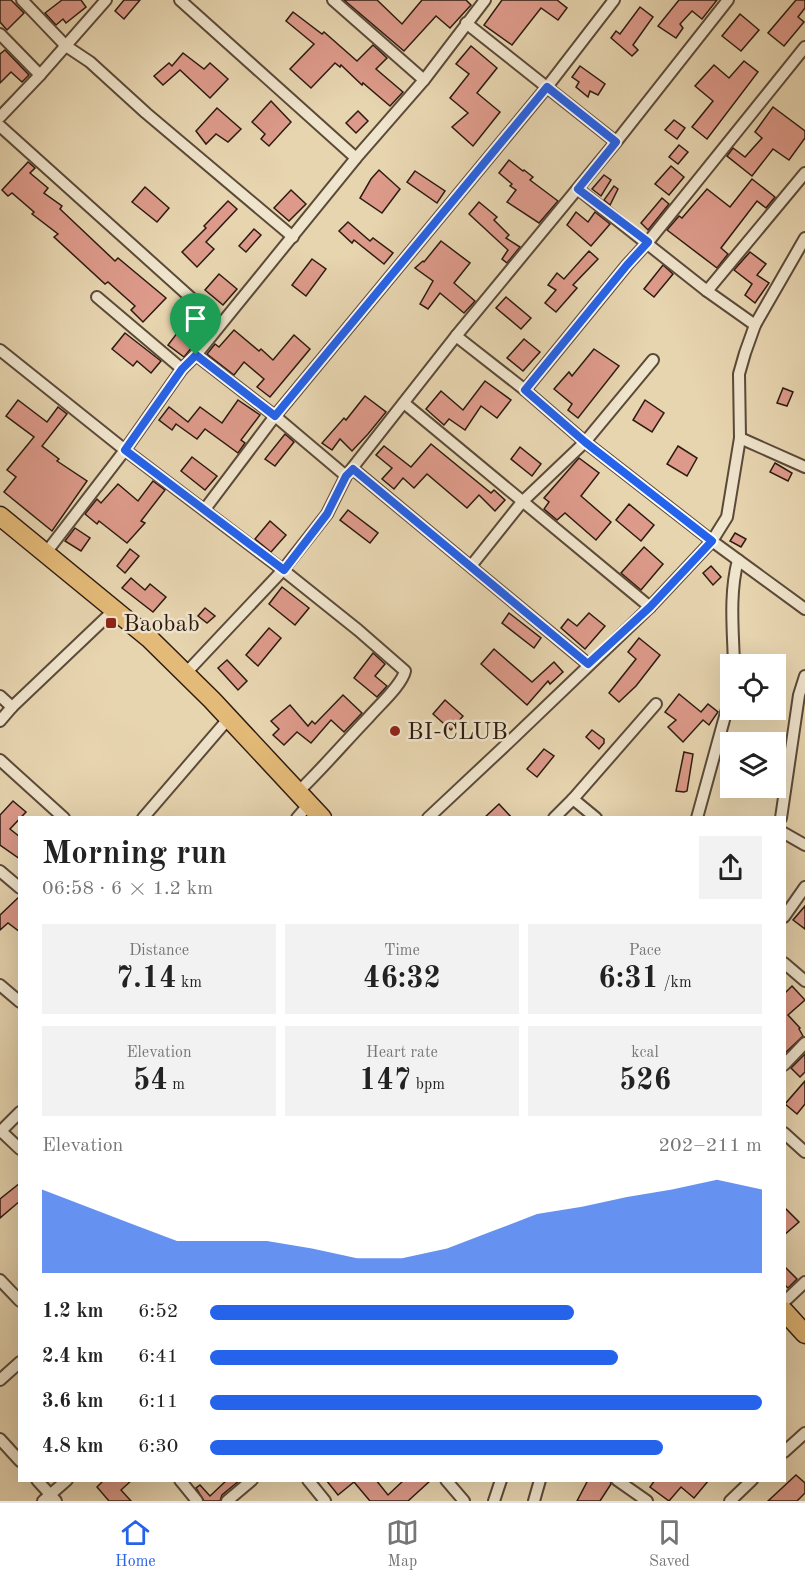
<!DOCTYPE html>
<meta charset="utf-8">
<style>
:root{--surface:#fff;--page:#f2f2f2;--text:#222;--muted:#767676;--line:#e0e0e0;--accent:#2563eb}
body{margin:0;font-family:"Old Standard TT",serif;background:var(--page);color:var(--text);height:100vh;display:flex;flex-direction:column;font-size:22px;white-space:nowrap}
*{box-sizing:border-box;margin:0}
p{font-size:20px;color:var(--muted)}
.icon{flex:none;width:33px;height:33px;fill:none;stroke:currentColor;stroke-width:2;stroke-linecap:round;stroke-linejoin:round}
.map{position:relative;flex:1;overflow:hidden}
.sheet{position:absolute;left:18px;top:816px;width:768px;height:666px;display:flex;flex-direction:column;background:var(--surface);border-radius:0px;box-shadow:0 6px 24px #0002}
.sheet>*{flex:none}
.controls{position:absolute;left:720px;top:654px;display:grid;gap:12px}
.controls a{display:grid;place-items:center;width:66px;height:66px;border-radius:0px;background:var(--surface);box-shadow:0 6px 24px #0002;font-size:30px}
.pin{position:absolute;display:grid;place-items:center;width:51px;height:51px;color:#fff;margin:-62px -26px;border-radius:50% 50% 50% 0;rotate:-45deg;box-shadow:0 0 6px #0007}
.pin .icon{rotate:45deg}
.round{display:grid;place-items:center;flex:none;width:63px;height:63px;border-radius:0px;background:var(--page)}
.head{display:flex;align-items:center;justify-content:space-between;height:102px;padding:0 24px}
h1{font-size:33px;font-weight:800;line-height:45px}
.metrics{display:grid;grid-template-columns:repeat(3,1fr);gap:9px;height:102px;padding:6px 24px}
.metrics div{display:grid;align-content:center;border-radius:0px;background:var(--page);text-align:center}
.metrics b{font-size:30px;font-weight:800}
.metrics small{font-size:16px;font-weight:400}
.metrics p{font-size:16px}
.chart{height:168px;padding:12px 24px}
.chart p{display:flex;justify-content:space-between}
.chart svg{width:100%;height:108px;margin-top:6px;fill:var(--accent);opacity:.7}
ul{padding:0 24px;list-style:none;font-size:20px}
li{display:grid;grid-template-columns:96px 72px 1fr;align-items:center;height:45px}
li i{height:15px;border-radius:8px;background:var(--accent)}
.tabs{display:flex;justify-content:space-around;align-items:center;height:84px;border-top:2px solid var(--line);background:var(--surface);font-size:16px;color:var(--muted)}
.tabs a{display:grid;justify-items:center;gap:3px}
.tabs .current{color:var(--accent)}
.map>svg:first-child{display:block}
.building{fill:#dd9a8a;stroke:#2d1b11;stroke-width:1.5}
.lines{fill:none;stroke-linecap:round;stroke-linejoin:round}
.minor-casing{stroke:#5c4a39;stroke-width:14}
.trunk-casing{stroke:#2d1b11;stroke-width:21}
.minor{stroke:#efe4cc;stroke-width:10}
.trunk{stroke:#e4ba78;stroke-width:18}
.route-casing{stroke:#fff;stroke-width:12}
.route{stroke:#2563eb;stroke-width:8}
.poi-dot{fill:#8f2418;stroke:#efe4cc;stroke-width:2}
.labels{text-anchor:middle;stroke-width:5;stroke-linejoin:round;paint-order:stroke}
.poi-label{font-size:24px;fill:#2d1b11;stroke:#efe4cc;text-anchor:start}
</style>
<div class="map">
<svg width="805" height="1501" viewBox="0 0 805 1501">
<rect width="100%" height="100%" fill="#e7d5b0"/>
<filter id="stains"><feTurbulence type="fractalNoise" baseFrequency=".00333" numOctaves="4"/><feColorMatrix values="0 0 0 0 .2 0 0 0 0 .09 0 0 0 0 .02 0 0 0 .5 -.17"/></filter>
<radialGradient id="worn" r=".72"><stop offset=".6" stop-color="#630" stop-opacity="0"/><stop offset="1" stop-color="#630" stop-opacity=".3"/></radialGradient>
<g class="building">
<polygon points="0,0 11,0 24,13 7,30 0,22"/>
<polygon points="62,0 81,0 86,7 66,23 63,19 56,25 45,13"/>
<polygon points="124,0 140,0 124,19 115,11"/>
<polygon points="344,0 377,0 402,24 422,0 466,0 471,5 450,28 436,16 404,51"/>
<polygon points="502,0 557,0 567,8 558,20 541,8 512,45 484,25"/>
<polygon points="679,0 717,0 702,19 692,11 680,24 683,28 676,38 658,26"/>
<polygon points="796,0 805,0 805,8 798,17 804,22 784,46 768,33"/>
<polygon points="640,7 653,17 633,45 638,50 632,56 611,38 616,31 620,34"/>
<polygon points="293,12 322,34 324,32 357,61 373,45 387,58 376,69 403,92 390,106 363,83 362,85 341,65 340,67 335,63 311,88 290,69 314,44 286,21"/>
<polygon points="740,14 759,30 741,51 722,36"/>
<polygon points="471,46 497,68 477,93 500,112 473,146 452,127 468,113 450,98 469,74 456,64"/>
<polygon points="5,50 29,75 22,82 11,72 0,83 0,54"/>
<polygon points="183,53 204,69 210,63 228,79 210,98 180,70 163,85 154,76 169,63 172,66"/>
<polygon points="744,61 758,72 707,139 692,127 713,101 695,86 714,65 729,78"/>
<polygon points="580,66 605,84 598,95 590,91 588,97 576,87 579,82 572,77"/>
<polygon points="271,101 291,122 269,146 261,139 265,134 252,122"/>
<polygon points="773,107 805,131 805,138 789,160 773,149 752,176 727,156 733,148 745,157 762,138 755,132"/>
<polygon points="217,108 241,129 228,142 216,134 206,144 196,131"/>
<polygon points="358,111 368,121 356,133 346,123"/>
<polygon points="674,120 685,128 677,139 665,130"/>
<polygon points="679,145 688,152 678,164 669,157"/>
<polygon points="509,160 523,171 524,170 533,177 530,180 558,201 539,223 507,202 516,190 510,186 512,184 499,173"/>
<polygon points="28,162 35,168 30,173 48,188 44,193 62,206 60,209 115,261 118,258 166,298 143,322 131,310 135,306 108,282 105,284 54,237 58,234 32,214 34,212 12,193 8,196 2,190"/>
<polygon points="671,166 684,177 669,195 655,184"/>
<polygon points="379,170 400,189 382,213 360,198 371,179"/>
<polygon points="415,171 445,191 437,203 407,182"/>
<polygon points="604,175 611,180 601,196 592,189"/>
<polygon points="752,179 775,197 766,208 757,201 721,248 728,254 717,268 667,230 679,216 682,218 707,189 730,207"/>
<polygon points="614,186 618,189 610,205 604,200"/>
<polygon points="145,187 169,208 157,222 132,202"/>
<polygon points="291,190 306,204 289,221 274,208"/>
<polygon points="662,198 669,204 648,230 641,223"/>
<polygon points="228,201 237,209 206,242 214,249 197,267 182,252 206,228 204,226"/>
<polygon points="479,202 497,217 494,220 509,235 506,238 520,247 507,263 502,259 508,250 469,214"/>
<polygon points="576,212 588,222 595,212 610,224 591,246 567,225"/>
<polygon points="348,222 370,241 373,238 393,253 384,264 354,240 352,243 339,231"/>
<polygon points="254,229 261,235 246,252 239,246"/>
<polygon points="441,241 470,263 454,283 475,301 464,313 440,293 428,309 420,304 433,281 415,268 423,261 424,262"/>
<polygon points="589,251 598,259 573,285 577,288 556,312 545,303 556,290 548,285 557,273 564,279"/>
<polygon points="750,252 766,264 757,275 769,283 755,303 745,295 752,284 734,270"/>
<polygon points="312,259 326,269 306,296 292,285"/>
<polygon points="663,265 673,274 654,297 644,289"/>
<polygon points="219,274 237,289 223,305 205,290"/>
<polygon points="506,297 531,318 521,329 496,308"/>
<polygon points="194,311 210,325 184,357 168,345"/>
<polygon points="234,330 259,351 261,349 273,360 294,335 310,349 270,397 257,387 264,379 244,362 234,375 207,354 215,344 219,347"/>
<polygon points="125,333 161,361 151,373 137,361 133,366 112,349"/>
<polygon points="524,339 540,352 523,371 507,358"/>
<polygon points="594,349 619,366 578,418 568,410 572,404 554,389 569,372 572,376"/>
<polygon points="485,381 511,400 497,418 481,406 465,430 449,419 444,425 426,409 441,391 463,410"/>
<polygon points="783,388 793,392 787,406 777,403"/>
<polygon points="365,396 386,412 368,434 352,451 340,439 332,450 322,443 344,418 346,420"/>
<polygon points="18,400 47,422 58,407 67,414 42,446 59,459 57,461 87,481 52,531 4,492 16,477 7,470 34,437 6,416"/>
<polygon points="238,400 260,415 241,440 245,443 238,453 205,429 197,439 176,424 172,430 159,420 169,407 188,422 200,407 222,423"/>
<polygon points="645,400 664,413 652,432 633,420"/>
<polygon points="285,434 294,442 275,466 265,459"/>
<polygon points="431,444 491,493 494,490 505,500 495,511 479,495 467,508 427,474 414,488 403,478 394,489 382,479 392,468 376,455 384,446 411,467"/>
<polygon points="678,446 697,458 687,476 667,464"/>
<polygon points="520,447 541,464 532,476 511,459"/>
<polygon points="192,457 217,476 205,490 181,471"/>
<polygon points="579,458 599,473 581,496 611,522 596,540 565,513 557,520 544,509 549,502 544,498"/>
<polygon points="775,463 792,473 788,481 770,472"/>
<polygon points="153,481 165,490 141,521 145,523 127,543 99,521 97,524 85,514 97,499 101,503 118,484 138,501"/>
<polygon points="629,504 654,525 641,541 616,520"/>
<polygon points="348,510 378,533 370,543 340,520"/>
<polygon points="270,521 286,535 271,552 255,539"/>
<polygon points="75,528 90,538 81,551 65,541"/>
<polygon points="735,533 746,539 741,547 730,541"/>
<polygon points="644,547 663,564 641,590 621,573"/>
<polygon points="130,549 139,556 125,573 117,566"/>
<polygon points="711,566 721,577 713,585 703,573"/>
<polygon points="131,578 145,590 150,584 166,597 153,612 122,588"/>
<polygon points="282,587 309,608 295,625 269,604"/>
<polygon points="205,608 215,616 207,623 198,616"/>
<polygon points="509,613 541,638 534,648 502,623"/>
<polygon points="589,613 605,626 585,649 561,628 568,619 577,626"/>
<polygon points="269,628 281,638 258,666 246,655"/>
<polygon points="639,638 660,655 636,686 619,702 609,693 636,659 628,652"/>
<polygon points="494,649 532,682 554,662 563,672 550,684 548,681 527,705 481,664"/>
<polygon points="373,653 385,664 375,676 387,686 377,697 354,678"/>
<polygon points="227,660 247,681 238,690 218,668"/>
<polygon points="679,694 701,712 708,704 718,712 709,725 703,720 683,742 668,727 676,720 665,712"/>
<polygon points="343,695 362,713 344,732 331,720 311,743 297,732 284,745 273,735 279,729 271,721 290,705 308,726 312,721 315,724"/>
<polygon points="445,700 463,716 451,730 433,714"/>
<polygon points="592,730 604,739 604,743 599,749 586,737"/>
<polygon points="544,749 554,756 537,777 527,769"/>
<polygon points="684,752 693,754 687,791 684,792 676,791"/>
<polygon points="13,801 26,812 10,829 20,837 20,859 0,845 0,815"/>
<polygon points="499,804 512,818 484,818"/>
<polygon points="20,896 20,932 8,923 0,930 0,915"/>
<polygon points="805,906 805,929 793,920"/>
<polygon points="792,986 805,1000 788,1015 800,1028 799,1029 803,1036 784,1054 784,994"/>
<polygon points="805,1054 805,1072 800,1077 791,1068"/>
<polygon points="805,1081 805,1104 797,1114 785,1104"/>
<polygon points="20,1183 20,1201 0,1218 0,1199"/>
<polygon points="784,1207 799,1222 784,1235"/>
<polygon points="784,1266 797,1279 788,1288 784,1284"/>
<polygon points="796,1475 805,1483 805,1493 797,1501 768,1501"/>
<polygon points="104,1480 132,1480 121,1490 131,1501 109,1501 97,1487"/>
<polygon points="227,1480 240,1480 222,1495 220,1501 204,1501 196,1488 200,1485 210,1496"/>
<polygon points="326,1480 376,1480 388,1495 404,1480 431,1480 408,1501 370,1501 354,1482 338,1495"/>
<polygon points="588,1480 610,1480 611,1484 600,1501 577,1501"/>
<polygon points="655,1480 709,1480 694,1498 681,1487 669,1501 650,1487"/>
</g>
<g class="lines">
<g class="minor-casing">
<g id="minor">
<polyline points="22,0 66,46 90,62 146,113 293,237"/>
<polyline points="180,0 356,158"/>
<polyline points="333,0 424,80"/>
<polyline points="466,23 616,142"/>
<polyline points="0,34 40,75"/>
<polyline points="0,117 40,75 106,0"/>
<polyline points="0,126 220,324"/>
<polyline points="578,189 707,291 755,325"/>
<polyline points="707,291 805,173"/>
<polyline points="97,297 182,369"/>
<polyline points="456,336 525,390 585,442 712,541 805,609"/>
<path d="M 0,350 L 125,450 L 283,570 L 358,630 L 405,671 C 402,685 378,706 368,718 C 344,743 322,769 297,793"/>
<polyline points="196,355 275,416 346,476"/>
<polyline points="525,390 627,265 648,242 805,47"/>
<polyline points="404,403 650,607"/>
<polyline points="740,438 805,467"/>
<polyline points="353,469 588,664"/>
<polyline points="205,509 275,416 547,87 614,0"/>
<polyline points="45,554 125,450 182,369 196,355 356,158 424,80 485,0"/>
<polyline points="471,566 522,502 585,442 653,360"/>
<path d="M 734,664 C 733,630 729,594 738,560"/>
<polyline points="185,674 283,570 327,514 346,476 456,336 616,142 728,0"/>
<polyline points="0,696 12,707"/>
<polyline points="0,721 12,707 114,610"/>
<polyline points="0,760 64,818"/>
<polyline points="573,799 596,818"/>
<polyline points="143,818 229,718"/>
<polyline points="297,818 309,804"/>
<polyline points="428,818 509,742 650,607 712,541 727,517 740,438 739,374 745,353 755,325 805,238"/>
<polyline points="554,818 573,799 656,704"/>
<polyline points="697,818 730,698"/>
<polyline points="781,818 799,695 805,676"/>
<polyline points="784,833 805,845"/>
<polyline points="0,871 20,888"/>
<polyline points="784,917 805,887"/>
<polyline points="784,963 805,981"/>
<polyline points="0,985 20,1002"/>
<polyline points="784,1065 805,1043"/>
<polyline points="0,1130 20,1149"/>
<polyline points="0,1132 20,1112"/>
<polyline points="784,1133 805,1152"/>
<polyline points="0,1280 20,1301"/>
<polyline points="784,1302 805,1282"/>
<polyline points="0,1380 20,1362"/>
<polyline points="0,1439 20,1461"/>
<polyline points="784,1452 805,1433"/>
<polyline points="37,1480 56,1501"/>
<polyline points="180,1480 197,1501"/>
<polyline points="308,1480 325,1501"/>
<polyline points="446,1480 464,1501"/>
<polyline points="617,1480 647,1501"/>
<polyline points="43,1501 67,1480"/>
<polyline points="227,1501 252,1480"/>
<polyline points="494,1501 501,1480"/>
<polyline points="534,1501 540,1480"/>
<polyline points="730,1501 752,1480"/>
</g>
</g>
<g class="trunk-casing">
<g id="trunk">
<polyline points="0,516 150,639 212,700 322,818"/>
<polyline points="784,1311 805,1334"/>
</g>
</g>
<use href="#minor" class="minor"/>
<use href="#trunk" class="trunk"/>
</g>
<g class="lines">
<g class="route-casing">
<polygon id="route" points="547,87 616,142 578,189 648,242 627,265 525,390 585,442 712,541 650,607 588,664 353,469 346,476 327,514 284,570 125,450 182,369 196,355 275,416"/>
</g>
<use href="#route" class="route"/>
</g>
<g class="poi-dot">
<rect x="105" y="617" width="12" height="12" rx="3"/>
<circle cx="395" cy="731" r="6"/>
</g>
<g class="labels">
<g class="poi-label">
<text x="123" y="631">Baobab</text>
<text x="407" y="739">BI-CLUB</text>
</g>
</g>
<rect width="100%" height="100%" filter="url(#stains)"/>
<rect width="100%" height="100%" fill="url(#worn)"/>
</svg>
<div class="controls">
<a><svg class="icon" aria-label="locate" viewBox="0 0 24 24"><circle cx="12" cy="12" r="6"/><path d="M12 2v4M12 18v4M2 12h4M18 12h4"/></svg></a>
<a><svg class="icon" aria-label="layers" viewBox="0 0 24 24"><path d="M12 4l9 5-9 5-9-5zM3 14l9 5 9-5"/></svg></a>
</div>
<div class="pin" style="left:196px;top:355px;background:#1e9e55"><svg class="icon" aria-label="arrive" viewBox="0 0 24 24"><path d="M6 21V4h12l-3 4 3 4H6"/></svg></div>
<section class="sheet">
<div class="head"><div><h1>Morning run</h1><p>06:58 · 6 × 1.2 km</p></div><a class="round"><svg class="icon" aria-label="share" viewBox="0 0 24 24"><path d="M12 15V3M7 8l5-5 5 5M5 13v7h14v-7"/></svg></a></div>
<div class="metrics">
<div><p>Distance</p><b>7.14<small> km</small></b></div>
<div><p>Time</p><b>46:32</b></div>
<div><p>Pace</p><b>6:31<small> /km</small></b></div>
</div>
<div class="metrics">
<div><p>Elevation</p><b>54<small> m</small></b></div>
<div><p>Heart rate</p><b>147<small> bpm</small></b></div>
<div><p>kcal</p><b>526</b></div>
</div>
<div class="chart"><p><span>Elevation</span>202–211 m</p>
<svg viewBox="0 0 160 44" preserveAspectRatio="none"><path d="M0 44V10L10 17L20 24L30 31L40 31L50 31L60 34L70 38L80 38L90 34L100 27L110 20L120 17L130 13L140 10L150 6L160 10V44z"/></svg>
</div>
<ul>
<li><b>1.2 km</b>6:52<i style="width:66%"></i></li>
<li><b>2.4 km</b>6:41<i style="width:74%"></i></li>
<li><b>3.6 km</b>6:11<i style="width:100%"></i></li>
<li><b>4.8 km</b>6:30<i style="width:82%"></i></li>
</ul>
</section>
</div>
<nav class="tabs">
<a class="current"><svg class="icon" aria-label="home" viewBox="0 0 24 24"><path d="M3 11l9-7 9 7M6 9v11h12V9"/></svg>Home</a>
<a><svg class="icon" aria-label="map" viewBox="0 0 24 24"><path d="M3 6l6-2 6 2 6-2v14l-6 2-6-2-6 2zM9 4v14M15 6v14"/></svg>Map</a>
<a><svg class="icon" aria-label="saved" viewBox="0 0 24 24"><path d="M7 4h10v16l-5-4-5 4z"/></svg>Saved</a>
</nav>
